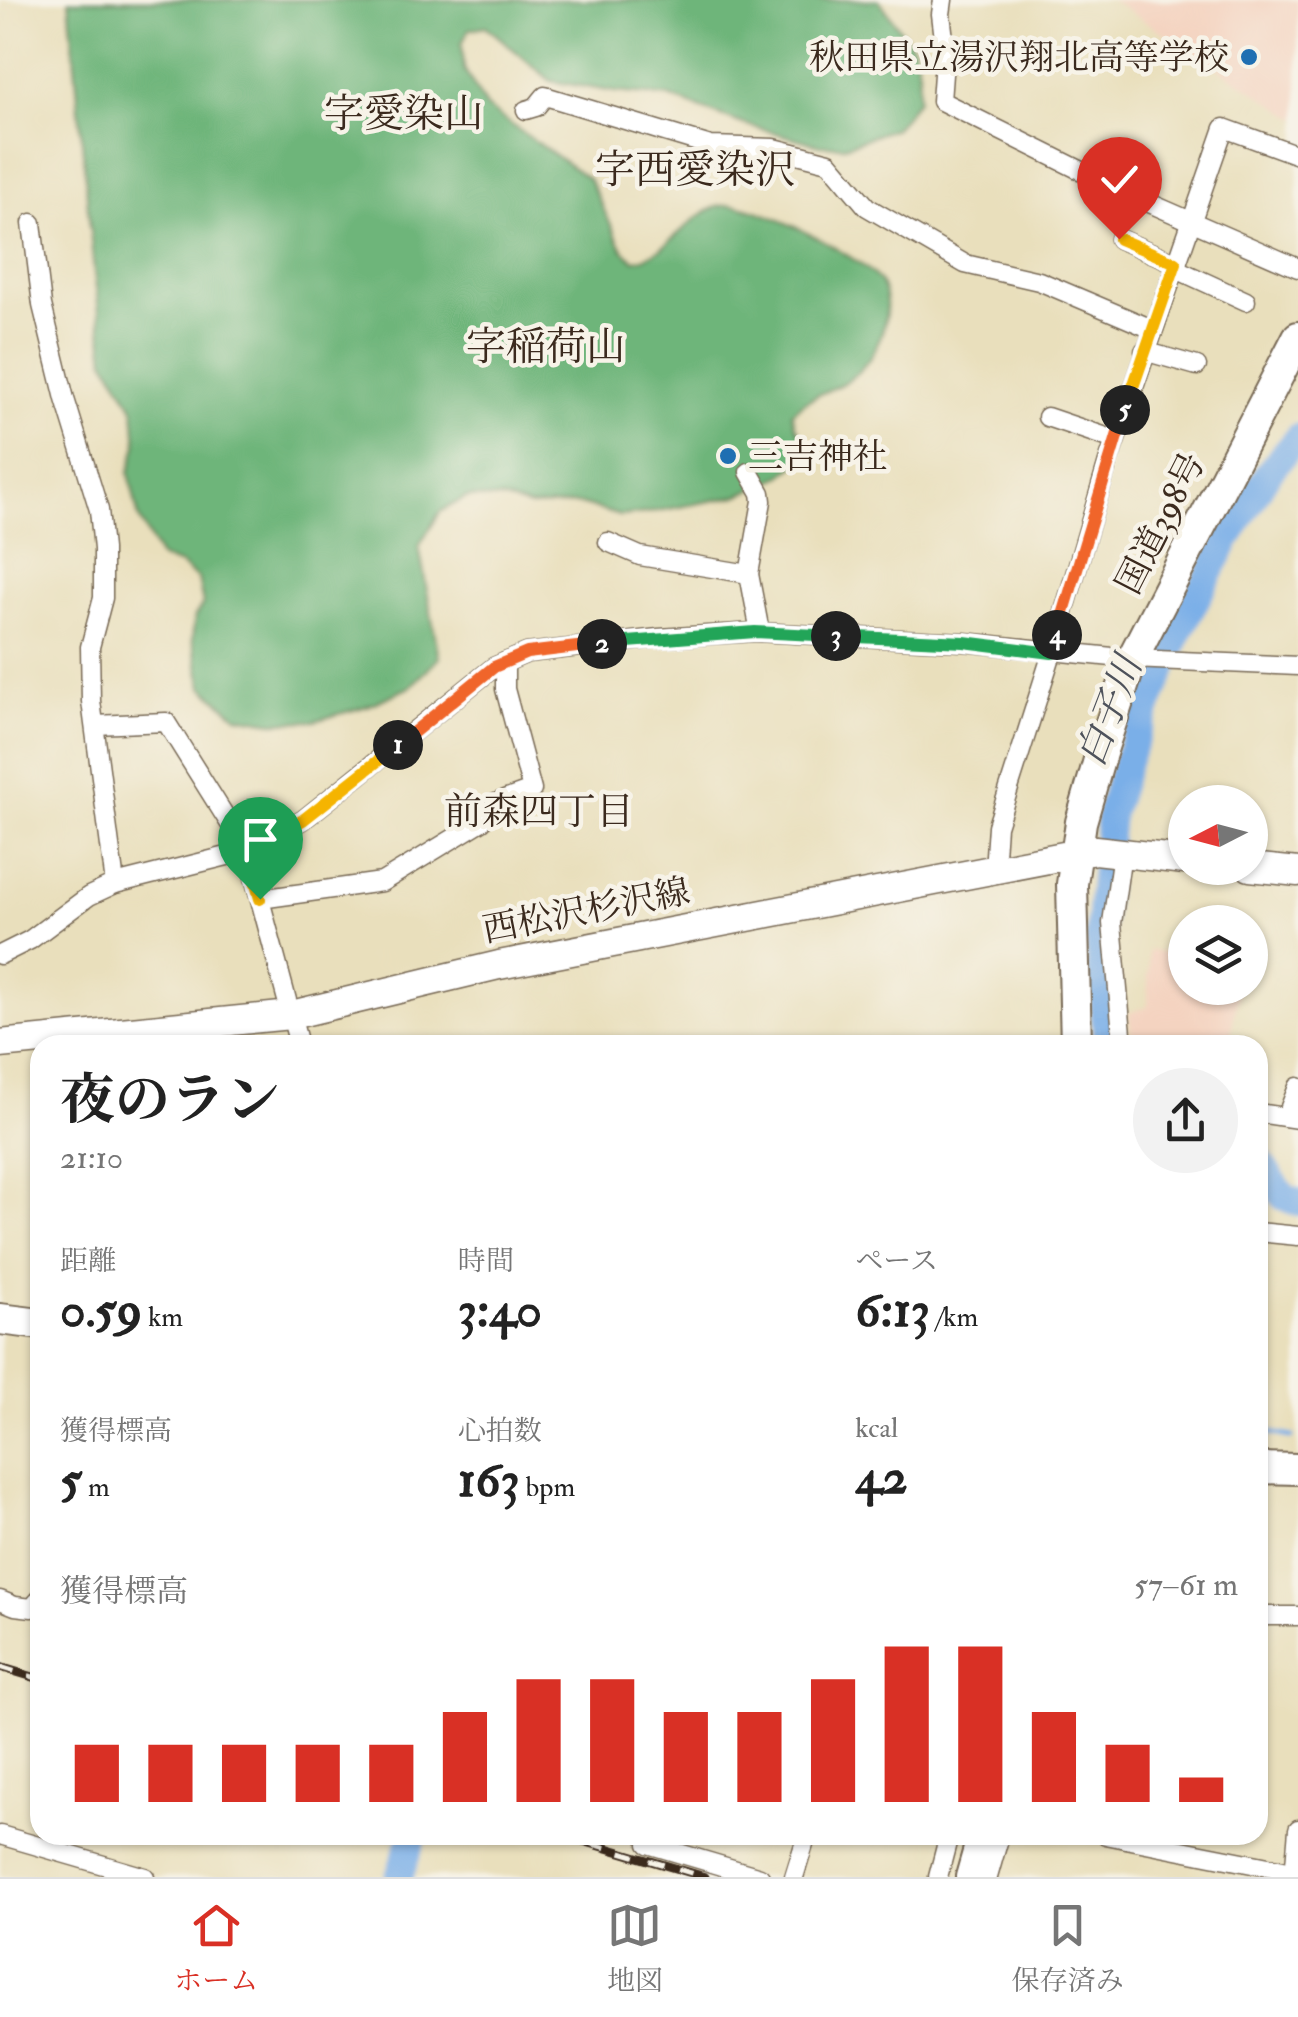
<!DOCTYPE html>
<html lang="ja">
<meta charset="utf-8">
<style>
:root{--surface:#fff;--page:#f2f2f2;--text:#222;--muted:#767676;--line:#e0e0e0;--accent:#d93025}
body{margin:0;font-family:"IM FELL Double Pica","Noto Serif JP",serif;background:var(--page);color:var(--text);height:100vh;display:flex;flex-direction:column;font-size:38px;white-space:nowrap}
*{box-sizing:border-box;margin:0}
p{font-size:32px;color:var(--muted)}
.icon{flex:none;width:55px;height:55px;fill:none;stroke:currentColor;stroke-width:2;stroke-linecap:round;stroke-linejoin:round}
.map{position:relative;flex:1;overflow:hidden}
.side{position:absolute;left:30px;top:1035px;width:1238px;height:810px;display:flex;flex-direction:column;background:var(--surface);border-radius:30px;box-shadow:0 2px 8px #0004}
.side>*{flex:none}
.needle{width:65px;rotate:264deg}
.tools{position:absolute;left:1168px;top:785px;display:grid;gap:20px}
.tools a{display:grid;place-items:center;width:100px;height:100px;border-radius:50%;background:var(--surface);box-shadow:0 2px 8px #0004;font-size:50px}
.pin{position:absolute;display:grid;place-items:center;width:85px;height:85px;color:#fff;margin:-102px -42px;border-radius:50% 50% 50% 0;rotate:-45deg;box-shadow:0 0 10px #0007}
.pin .icon{rotate:45deg}
.km{position:absolute;width:50px;height:50px;margin:-25px;border-radius:50%;background:#222;color:#fff;font-size:28px;line-height:50px;text-align:center}
.round{display:grid;place-items:center;flex:none;width:105px;height:105px;border-radius:52px;background:var(--page)}
.overview{display:flex;align-items:center;justify-content:space-between;height:170px;padding:0 30px}
h1{font-size:55px;font-weight:700;line-height:75px}
.metrics{display:grid;grid-template-columns:repeat(3,1fr);gap:15px;height:170px;padding:10px 30px}
.metrics div{display:grid;align-content:center}
.metrics b{font-size:50px;font-weight:700}
.metrics small{font-size:28px;font-weight:400}
.metrics p{font-size:28px}
.chart{height:280px;padding:20px 30px}
.chart p{display:flex;justify-content:space-between}
.chart svg{width:100%;height:180px;margin-top:10px;stroke:var(--accent);stroke-width:6}
.tabs{display:flex;justify-content:space-around;align-items:center;height:140px;border-top:2px solid var(--line);background:var(--surface);font-size:28px;color:var(--muted)}
.tabs a{display:grid;justify-items:center;gap:5px}
.tabs .on{color:var(--accent)}
.map>svg:first-child{display:block}
.built{fill:#f4d3c0}
.forest{fill:#6eb57a;stroke:#54704c;stroke-width:2.5}
.lines{fill:none;stroke-linecap:round;stroke-linejoin:round}
.stream{stroke:#7aafe8;stroke-width:5}
.river{stroke:#7aafe8;stroke-width:28}
.minor-casing{stroke:#786955;stroke-width:21}
.secondary-casing{stroke:#786955;stroke-width:31}
.trunk-casing{stroke:#786955;stroke-width:34}
.minor{stroke:#fff;stroke-width:18}
.secondary{stroke:#fff;stroke-width:28}
.trunk{stroke:#fff;stroke-width:30}
.rail-casing{stroke:#3b2a1e;stroke-width:9}
.rail{stroke:#f7f3e8;stroke-width:5;stroke-dasharray:15;stroke-linecap:butt}
.split-1-casing{stroke:#fff;stroke-width:20}
.split-2-casing{stroke:#fff;stroke-width:20}
.split-3-casing{stroke:#fff;stroke-width:20}
.split-4-casing{stroke:#fff;stroke-width:20}
.split-5-casing{stroke:#fff;stroke-width:20}
.split-6-casing{stroke:#fff;stroke-width:20}
.split-1{stroke:#f5b400;stroke-width:12}
.split-2{stroke:#f0652b;stroke-width:12}
.split-3{stroke:#22a559;stroke-width:12}
.split-4{stroke:#22a559;stroke-width:12}
.split-5{stroke:#f0652b;stroke-width:12}
.split-6{stroke:#f5b400;stroke-width:12}
.poi-dot{fill:#1f6fb2;stroke:#f7f3e8;stroke-width:4}
.labels{text-anchor:middle;stroke-width:9;stroke-linejoin:round;paint-order:stroke}
.poi-label{font-size:35px;fill:#3b2a1e;stroke:#f7f3e8;text-anchor:end}
.street-label{font-size:35px;fill:#3b2a1e;stroke:#f7f3e8}
.water-label{font-size:38px;font-style:italic;fill:#4e525b;stroke:#f7f3e8}
.neighbourhood-label{font-size:38px;fill:#3b2a1e;stroke:#f7f3e8}
.quarter-label{font-size:40px;fill:#3b2a1e;stroke:#f7f3e8}
</style>
<div class="map">
<svg width="1298" height="1877" viewBox="0 0 1298 1877">
<rect width="100%" height="100%" fill="#f7f3e8"/>
<filter id="ink" filterUnits="userSpaceOnUse"><feTurbulence type="fractalNoise" baseFrequency=".01" numOctaves="2"/><feDisplacementMap in="SourceGraphic" scale="20" xChannelSelector="R" yChannelSelector="G"/><feConvolveMatrix kernelMatrix="1 2 1 2 8 2 1 2 1" color-interpolation-filters="sRGB"/></filter>
<filter id="wash" filterUnits="userSpaceOnUse"><feTurbulence type="fractalNoise" baseFrequency=".0048" numOctaves="4" result="noise"/><feDisplacementMap in="SourceGraphic" scale="40" xChannelSelector="R" yChannelSelector="G"/><feGaussianBlur stdDeviation="2.25" result="paint"/><feColorMatrix in="noise" values="0 0 0 0 0 0 0 0 0 0 0 0 0 0 0 0 0 1.4 0 .05"/><feComposite in="paint" operator="in"/></filter>
<g filter="url(#wash)">
<rect width="100%" height="100%" fill="#e9dfbc"/>
<g class="built">
<polygon points="1111,0 1298,0 1298,119 1290,114"/>
<polygon points="1148,950 1185,955 1185,988 1239,988 1229,1045 1132,1045 1129,1013 1148,1006"/>
</g>
<path class="forest" d="M 69,0 L 879,0 L 913,47 L 919,70 L 918,99 L 895,128 L 845,146 L 820,145 L 743,124 L 669,97 L 615,92 L 551,81 L 486,26 L 469,29 L 462,43 L 464,69 L 486,107 L 589,179 L 623,250 L 634,260 C 673,255 691,204 731,205 C 761,206 863,257 880,282 C 895,308 880,348 862,368 C 843,390 811,392 792,413 L 796,427 L 809,444 L 798,462 L 782,476 L 737,496 L 647,513 L 620,516 L 580,504 L 531,507 L 501,499 L 467,497 L 440,512 L 419,546 L 439,658 L 410,687 L 367,706 L 315,721 L 273,722 L 237,716 L 203,687 L 192,639 L 195,616 L 203,604 L 198,579 L 181,565 L 160,558 L 139,518 L 129,473 L 137,445 L 134,409 L 105,359 L 94,272 Z"/>
<g class="lines">
<polyline class="stream" points="1258,1431 1292,1437"/>
<g class="river">
<polyline points="1107,1045 1099,935 1110,814 1127,759 1176,638 1227,540 1268,473 1298,437"/>
<polyline points="1258,1159 1284,1197 1298,1203"/>
<polyline points="399,1877 413,1835"/>
</g>
</g>
</g>
<g filter="url(#ink)">
<g class="lines">
<g class="minor-casing">
<g id="minor">
<polyline points="943,0 941,14 945,47 941,101 1122,191 1298,268"/>
<polyline points="526,110 536,107 545,96 711,146 774,148 829,162 867,207 965,264 1039,281 1152,329"/>
<polyline points="32,223 42,305 65,399 99,510 103,549 103,598 90,647 91,701 115,884"/>
<polyline points="1119,239 1176,263"/>
<polyline points="1174,268 1246,301"/>
<polyline points="1144,351 1197,366"/>
<polyline points="1047,417 1115,440"/>
<polyline points="608,542 640,556 749,574 760,632"/>
<polyline points="749,574 762,501 761,493 749,472"/>
<polyline points="95,725 166,722 247,851 299,1045"/>
<polyline points="1122,853 1112,923 1123,1045"/>
<polyline points="994,870 997,826 1052,653 1108,462 1224,128 1298,155"/>
<polyline points="260,899 382,882 482,821 496,803 532,790 505,689 505,662"/>
<polyline points="0,955 30,940 89,896 115,884 247,851 303,820 494,667 527,653 659,638 755,632 964,642 1132,659 1298,666"/>
<polyline points="1258,1113 1298,1119"/>
<polyline points="1286,1117 1298,1087"/>
<polyline points="1258,1232 1298,1236"/>
<polyline points="0,1600 15,1606 32,1608 40,1599"/>
<polyline points="1258,1616 1298,1616"/>
<polyline points="0,1835 145,1877"/>
<polyline points="650,1835 648,1844 760,1877"/>
<polyline points="1106,1835 1298,1873"/>
<polyline points="794,1877 807,1835"/>
<polyline points="938,1877 949,1835"/>
<polyline points="988,1877 1000,1835"/>
<polyline points="1294,1877 1298,1829"/>
</g>
</g>
<g class="secondary-casing">
<g id="secondary">
<polyline points="1250,867 1298,872"/>
<polyline points="0,1044 291,1015 499,965 1095,850 1185,860"/>
</g>
</g>
<g class="trunk-casing">
<g id="trunk">
<polyline points="1076,1045 1072,884 1081,822 1101,753 1132,659 1298,337"/>
<polyline points="0,1319 40,1324"/>
<polyline points="1258,1468 1298,1469"/>
<polyline points="971,1877 983,1835"/>
</g>
</g>
<use href="#minor" class="minor"/>
<use href="#secondary" class="secondary"/>
<use href="#trunk" class="trunk"/>
<g class="rail-casing">
<g id="rail">
<polyline points="0,1667 40,1679"/>
<polyline points="563,1835 705,1877"/>
</g>
</g>
<use href="#rail" class="rail"/>
</g>
</g>
<g class="lines" filter="url(#ink)">
<g class="split-1-casing">
<polyline id="split-1" points="260,899 247,851 303,820 398,745"/>
</g>
<g class="split-2-casing">
<polyline id="split-2" points="398,745 494,667 527,653 602,644"/>
</g>
<g class="split-3-casing">
<polyline id="split-3" points="602,644 755,632 836,636"/>
</g>
<g class="split-4-casing">
<polyline id="split-4" points="836,636 964,642 1052,653 1057,635"/>
</g>
<g class="split-5-casing">
<polyline id="split-5" points="1057,635 1125,410"/>
</g>
<g class="split-6-casing">
<polyline id="split-6" points="1119,239 1176,263 1125,410"/>
</g>
<use href="#split-1" class="split-1"/>
<use href="#split-2" class="split-2"/>
<use href="#split-3" class="split-3"/>
<use href="#split-4" class="split-4"/>
<use href="#split-5" class="split-5"/>
<use href="#split-6" class="split-6"/>
</g>
<g class="poi-dot">
<circle cx="1249" cy="57" r="10"/>
<circle cx="728" cy="456" r="10"/>
</g>
<g class="labels">
<g class="poi-label">
<text x="1229" y="69">秋田県立湯沢翔北高等学校</text>
<text x="748" y="468" text-anchor="start">三吉神社</text>
</g>
<g class="street-label">
<text transform="translate(1160 523) rotate(-63)" y="12">国道398号</text>
<text transform="translate(586 910) rotate(-11)" y="12">西松沢杉沢線</text>
</g>
<g class="water-label">
<text transform="translate(1109 711) rotate(-69)" y="13">白子川</text>
</g>
<g class="neighbourhood-label">
<text x="539" y="824">前森四丁目</text>
</g>
<g class="quarter-label">
<text x="404" y="127">字愛染山</text>
<text x="695" y="183">字西愛染沢</text>
<text x="546" y="360">字稲荷山</text>
</g>
</g>
</svg>
<div class="tools">
<a><svg class="needle" viewBox="-14 -14 28 28"><path d="M0-13l5 13h-10z" fill="#e53935"/><path d="M0 13l5-13h-10z" fill="#767676"/></svg></a>
<a><svg class="icon" aria-label="layers" viewBox="0 0 24 24"><path d="M12 4l9 5-9 5-9-5zM3 14l9 5 9-5"/></svg></a>
</div>
<div class="pin" style="left:260px;top:899px;background:#1e9e55"><svg class="icon" aria-label="arrive" viewBox="0 0 24 24"><path d="M6 21V4h12l-3 4 3 4H6"/></svg></div>
<div class="pin" style="left:1119px;top:239px;background:#d93025"><svg class="icon" aria-label="check" viewBox="0 0 24 24"><path d="M5 12l5 5 9-10"/></svg></div>
<b class="km" style="left:398px;top:745px">1</b>
<b class="km" style="left:602px;top:644px">2</b>
<b class="km" style="left:836px;top:636px">3</b>
<b class="km" style="left:1057px;top:635px">4</b>
<b class="km" style="left:1125px;top:410px">5</b>
<section class="side">
<div class="overview"><div><h1>夜のラン</h1><p>21:10</p></div><a class="round"><svg class="icon" aria-label="share" viewBox="0 0 24 24"><path d="M12 15V3M7 8l5-5 5 5M5 13v7h14v-7"/></svg></a></div>
<div class="metrics">
<div><p>距離</p><b>0.59<small> km</small></b></div>
<div><p>時間</p><b>3:40</b></div>
<div><p>ペース</p><b>6:13<small> /km</small></b></div>
</div>
<div class="metrics">
<div><p>獲得標高</p><b>5<small> m</small></b></div>
<div><p>心拍数</p><b>163<small> bpm</small></b></div>
<div><p>kcal</p><b>42</b></div>
</div>
<div class="chart"><p><span>獲得標高</span>57–61 m</p>
<svg viewBox="0 0 160 44" preserveAspectRatio="none"><path d="M5 44V30M15 44V30M25 44V30M35 44V30M45 44V30M55 44V22M65 44V14M75 44V14M85 44V22M95 44V22M105 44V14M115 44V6M125 44V6M135 44V22M145 44V30M155 44V38"/></svg>
</div>
</section>
</div>
<nav class="tabs">
<a class="on"><svg class="icon" aria-label="home" viewBox="0 0 24 24"><path d="M3 11l9-7 9 7M6 9v11h12V9"/></svg>ホーム</a>
<a><svg class="icon" aria-label="map" viewBox="0 0 24 24"><path d="M3 6l6-2 6 2 6-2v14l-6 2-6-2-6 2zM9 4v14M15 6v14"/></svg>地図</a>
<a><svg class="icon" aria-label="saved" viewBox="0 0 24 24"><path d="M7 4h10v16l-5-4-5 4z"/></svg>保存済み</a>
</nav>
